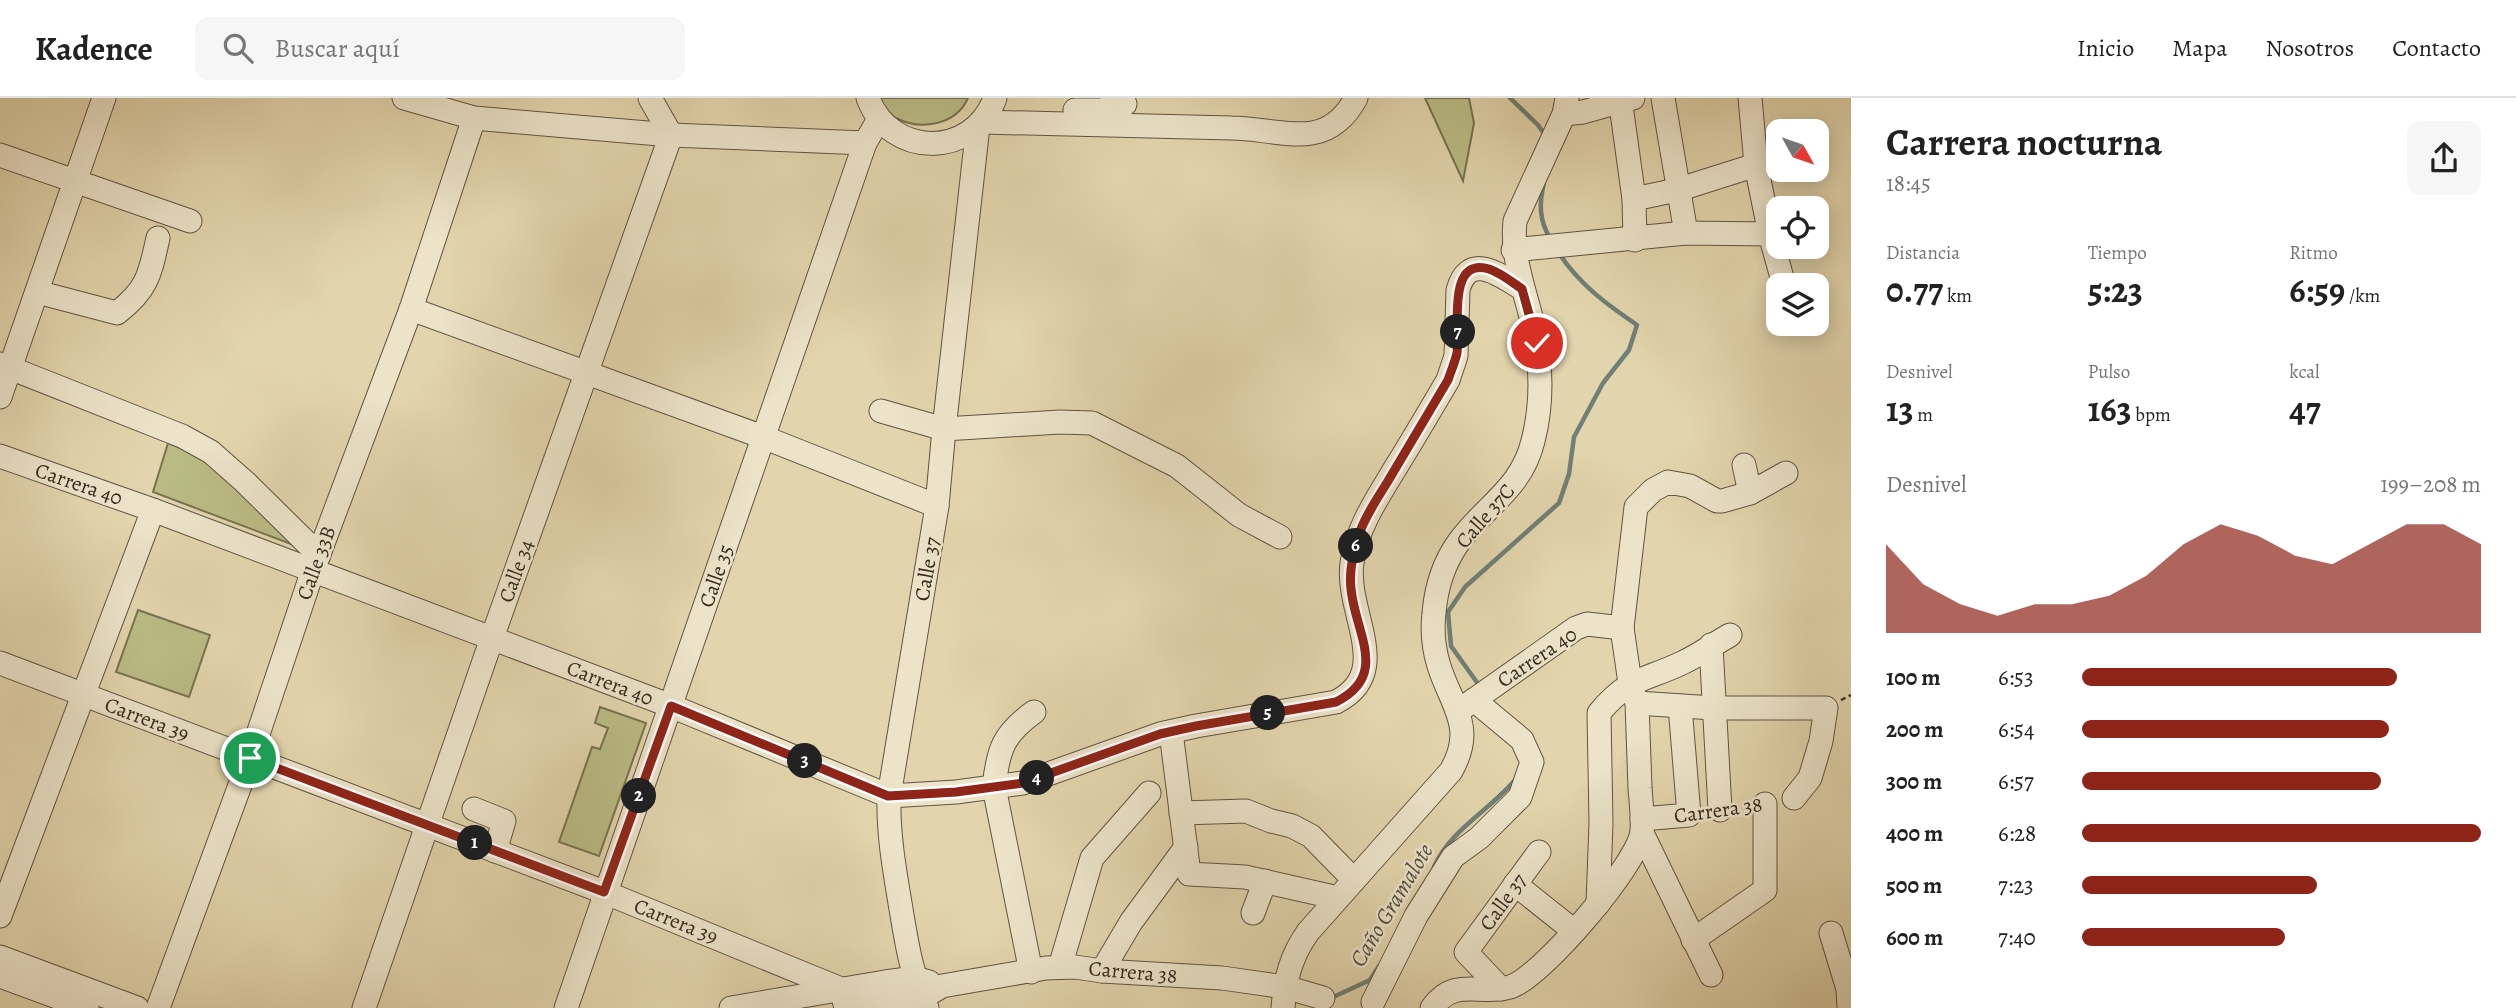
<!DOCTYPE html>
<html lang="es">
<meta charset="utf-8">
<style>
:root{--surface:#fff;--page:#f6f6f6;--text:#222;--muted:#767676;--line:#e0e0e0;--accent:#8f2418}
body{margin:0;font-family:Alegreya,serif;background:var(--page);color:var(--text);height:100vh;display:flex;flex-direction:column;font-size:26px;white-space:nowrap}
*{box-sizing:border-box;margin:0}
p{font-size:23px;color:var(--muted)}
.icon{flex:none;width:38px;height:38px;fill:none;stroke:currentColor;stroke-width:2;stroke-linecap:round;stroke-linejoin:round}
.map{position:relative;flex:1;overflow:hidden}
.details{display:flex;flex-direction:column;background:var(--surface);width:665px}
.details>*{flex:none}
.needle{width:46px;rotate:130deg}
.buttons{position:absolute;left:1766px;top:21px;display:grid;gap:14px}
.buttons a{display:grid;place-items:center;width:63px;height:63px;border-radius:14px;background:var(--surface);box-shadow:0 4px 18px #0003;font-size:35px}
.pin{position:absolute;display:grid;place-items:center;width:60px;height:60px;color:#fff;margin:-30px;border:4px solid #fff;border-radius:50%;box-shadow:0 2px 7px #0007}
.km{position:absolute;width:35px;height:35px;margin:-18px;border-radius:50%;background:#222;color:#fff;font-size:19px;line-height:35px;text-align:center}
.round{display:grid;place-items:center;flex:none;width:74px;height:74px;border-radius:14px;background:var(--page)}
.overview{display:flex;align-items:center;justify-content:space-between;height:119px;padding:0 35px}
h1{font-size:38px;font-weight:600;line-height:52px}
.figures{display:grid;grid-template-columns:repeat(3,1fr);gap:10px;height:119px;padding:7px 35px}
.figures div{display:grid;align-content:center}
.figures b{font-size:35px;font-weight:600}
.figures small{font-size:19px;font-weight:400}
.figures p{font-size:19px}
.chart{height:196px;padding:14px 35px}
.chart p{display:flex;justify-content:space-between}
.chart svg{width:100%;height:126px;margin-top:7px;fill:var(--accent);opacity:.7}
ul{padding:0 35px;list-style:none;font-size:23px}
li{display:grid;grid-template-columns:112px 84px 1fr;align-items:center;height:52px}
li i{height:18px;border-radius:9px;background:var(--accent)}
header{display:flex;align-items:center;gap:42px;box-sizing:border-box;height:98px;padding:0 35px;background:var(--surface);border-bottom:2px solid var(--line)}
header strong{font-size:33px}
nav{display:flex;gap:38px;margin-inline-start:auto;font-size:24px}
.search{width:490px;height:63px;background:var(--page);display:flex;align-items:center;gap:18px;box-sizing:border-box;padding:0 24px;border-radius:14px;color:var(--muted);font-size:26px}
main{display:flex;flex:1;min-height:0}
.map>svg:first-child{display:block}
.green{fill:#babb84;stroke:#787251;stroke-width:2}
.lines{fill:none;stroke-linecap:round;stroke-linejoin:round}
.stream{stroke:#707f77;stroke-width:4.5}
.minor-casing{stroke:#615442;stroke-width:25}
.path{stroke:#362a1e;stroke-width:2.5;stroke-dasharray:5 3.5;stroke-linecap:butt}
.minor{stroke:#ece3c9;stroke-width:23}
.route-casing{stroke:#fff;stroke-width:14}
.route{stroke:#8f2418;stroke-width:9}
.labels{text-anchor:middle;stroke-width:5;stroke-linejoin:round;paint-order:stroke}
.street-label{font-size:21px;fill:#362a1e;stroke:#ece3c9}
.water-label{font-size:23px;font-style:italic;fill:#4e4d43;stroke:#ece3c9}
</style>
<header>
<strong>Kadence</strong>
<div class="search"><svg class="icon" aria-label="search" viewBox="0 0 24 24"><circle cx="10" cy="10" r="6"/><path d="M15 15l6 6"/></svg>Buscar aquí</div>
<nav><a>Inicio</a><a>Mapa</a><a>Nosotros</a><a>Contacto</a></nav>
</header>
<main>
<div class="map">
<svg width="1851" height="910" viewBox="0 0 1851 910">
<rect width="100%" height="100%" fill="#e2d4ac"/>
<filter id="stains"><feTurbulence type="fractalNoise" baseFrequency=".00286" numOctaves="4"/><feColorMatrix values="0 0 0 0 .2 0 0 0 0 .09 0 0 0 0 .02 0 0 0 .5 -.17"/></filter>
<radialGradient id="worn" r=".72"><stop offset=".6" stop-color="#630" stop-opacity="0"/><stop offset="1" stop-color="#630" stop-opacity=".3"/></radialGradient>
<g class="green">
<path d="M 877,0 L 968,0 C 956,27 921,33 896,20 C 889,16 883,7 877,0 Z"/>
<polygon points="1425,0 1469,0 1474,25 1463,83"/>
<polygon points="168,345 216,364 307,452 153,394"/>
<polygon points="138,512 210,537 189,599 116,574"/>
<polygon points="600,609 646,625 599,758 559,744 592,649 600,651 608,630 595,625"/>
</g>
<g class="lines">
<g class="stream">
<polyline points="1510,0 1538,27 1545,37"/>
<path d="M 1544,85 C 1539,105 1539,122 1550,140"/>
<path d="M 1481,590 L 1451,548 L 1448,514 L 1465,489 L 1559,405 L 1569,376 L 1574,339 L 1603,285 L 1629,252 L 1637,227 C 1605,205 1580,187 1558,154"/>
<path d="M 1434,769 C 1450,732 1490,712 1515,682"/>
<polyline points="1329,901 1370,882 1379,868"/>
</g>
<g class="minor-casing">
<g id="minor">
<polyline points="404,0 474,20 671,37 865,45"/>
<path d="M 868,0 C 890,60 973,61 995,0"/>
<polyline points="1620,0 1634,101 1635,142"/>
<polyline points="1663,0 1686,135"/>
<polyline points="1750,0 1756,67 1770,136 1784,187"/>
<polyline points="1075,12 1101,12 1125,6"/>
<polyline points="1564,16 1583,14 1633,0"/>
<path d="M 981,24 C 1065,26 1149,28 1232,30 C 1257,30 1289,39 1312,35 C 1332,32 1347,17 1356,0"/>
<polyline points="0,57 190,123"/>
<polyline points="1634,101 1677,92 1756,67"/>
<polyline points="1513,152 1686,135 1770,136"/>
<path d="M 37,194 L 117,215 C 148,191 150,176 158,140"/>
<polyline points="411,211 763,339 937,408"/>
<polyline points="0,266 182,338 211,354 245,384 319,457"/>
<polyline points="0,299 104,0"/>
<polyline points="881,313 944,331 1060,324 1092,325 1177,368 1239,417 1280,439"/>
<path d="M 0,358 L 153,412 L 671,608 L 889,698 L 956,694 L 1023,685 L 1160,636 L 1196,628 L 1336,604 C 1395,574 1345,515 1352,465 C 1357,429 1378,399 1396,369 C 1414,340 1431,311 1448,282 L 1456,258 L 1458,192 C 1469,152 1501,178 1523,191"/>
<polyline points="1744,367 1750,395"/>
<polyline points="1711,547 1720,712"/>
<polyline points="0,565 604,794 841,891 846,910"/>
<polyline points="1637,605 1713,610 1826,610 1821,643 1810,680 1794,700"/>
<polyline points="1464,609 1576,530 1587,526 1622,530"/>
<polyline points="1171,634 1189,776 1245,779 1338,800"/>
<polyline points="474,711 504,723 495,753"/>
<polyline points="1181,715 1246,713 1271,723 1292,728 1311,738 1354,782"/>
<polyline points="1642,721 1689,717 1680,608"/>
<polyline points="1642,735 1711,877"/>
<polyline points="1515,786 1574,833"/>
<path d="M 1598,806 L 1601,725 L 1599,615 C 1629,579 1644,583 1682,565 C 1699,557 1714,546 1730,537"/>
<polyline points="1253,815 1265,783"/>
<polyline points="0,818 153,412"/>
<polyline points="1831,835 1848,891 1849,910"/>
<polyline points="1693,842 1765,792 1765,706"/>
<polyline points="0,859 137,910"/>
<polyline points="1060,869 1092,760 1149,695"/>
<polyline points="1102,873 1131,824 1186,749"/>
<path d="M 1031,874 L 994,689 C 998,652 1003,636 1034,614"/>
<polyline points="0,878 87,910"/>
<polyline points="1501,891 1466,854 1539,754"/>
<polyline points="1373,904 1416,818 1453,759 1479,740 1520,699 1532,664 1522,642 1474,602"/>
<polyline points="158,910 250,660 313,472 411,211 474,20"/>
<polyline points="364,910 492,540 671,37 650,0"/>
<polyline points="566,910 865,45 879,21"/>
<polyline points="731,910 885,884 915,880 929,884"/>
<polyline points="852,910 922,900 942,888 1046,870 1075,869 1102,873 1222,880 1285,889 1323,900"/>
<path d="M 927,910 C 911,877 906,841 900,805 C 894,769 888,735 889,698 L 937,408 L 944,331 L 978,28"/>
<path d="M 1283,910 C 1285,881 1291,858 1308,834 L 1451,673 C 1476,629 1452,609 1439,568 C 1434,552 1432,532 1434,515 C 1436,491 1444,465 1458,445 C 1485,407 1521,392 1533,343 C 1543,304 1542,267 1533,227 C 1525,192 1511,160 1515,123 L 1564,16 L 1567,0"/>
<path d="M 1432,910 C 1455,878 1480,898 1510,889 C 1541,880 1639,765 1642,733 C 1643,719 1641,704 1640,690 C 1639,662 1638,634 1637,605 L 1630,585 L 1622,530 L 1636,409 L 1653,392 L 1668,384 L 1690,388 L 1717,403 L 1722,403 L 1750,395 L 1786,375"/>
</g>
</g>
<polyline class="path" points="1841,602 1851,597"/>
<use href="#minor" class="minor"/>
</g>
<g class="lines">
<g class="route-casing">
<path id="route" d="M 250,660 L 604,794 L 671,608 L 888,698 L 956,694 L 1023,685 L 1160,636 L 1196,628 L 1336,604 C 1390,577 1355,535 1351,491 C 1349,475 1353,455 1358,439 C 1365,417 1380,397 1391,378 C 1410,346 1429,314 1448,282 C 1451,273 1455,264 1457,255 C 1460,233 1446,158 1489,171 C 1501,175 1512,184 1522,191 L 1537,245"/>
</g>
<use href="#route" class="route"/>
</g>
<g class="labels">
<g class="street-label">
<text transform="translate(79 386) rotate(19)" y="7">Carrera 40</text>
<text transform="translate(1485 418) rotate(-49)" y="7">Calle 37C</text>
<text transform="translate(316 465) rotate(-70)" y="7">Calle 33B</text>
<text transform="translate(927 471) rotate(-80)" y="7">Calle 37</text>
<text transform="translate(516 473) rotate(-70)" y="7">Calle 34</text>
<text transform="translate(716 478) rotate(-71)" y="7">Calle 35</text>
<text transform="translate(1537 559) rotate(-34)" y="7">Carrera 40</text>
<text transform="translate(610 585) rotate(21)" y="7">Carrera 40</text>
<text transform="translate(147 621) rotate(21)" y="7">Carrera 39</text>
<text transform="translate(1718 712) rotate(-8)" y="7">Carrera 38</text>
<text transform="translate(1503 804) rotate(-54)" y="7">Calle 37</text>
<text transform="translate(676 823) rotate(22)" y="7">Carrera 39</text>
<text transform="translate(1133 874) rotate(5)" y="7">Carrera 38</text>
</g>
<g class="water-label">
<text transform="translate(1391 807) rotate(-59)" y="8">Caño Gramalote</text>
</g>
</g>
<rect width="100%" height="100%" filter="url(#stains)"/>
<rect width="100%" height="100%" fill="url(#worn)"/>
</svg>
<div class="buttons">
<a><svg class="needle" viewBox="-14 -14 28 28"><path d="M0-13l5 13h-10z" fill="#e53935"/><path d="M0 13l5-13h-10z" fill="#767676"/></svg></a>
<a><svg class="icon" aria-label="locate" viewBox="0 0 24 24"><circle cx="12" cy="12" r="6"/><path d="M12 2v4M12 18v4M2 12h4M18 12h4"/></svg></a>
<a><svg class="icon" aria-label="layers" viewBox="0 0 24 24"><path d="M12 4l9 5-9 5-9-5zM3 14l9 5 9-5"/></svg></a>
</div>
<div class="pin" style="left:250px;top:660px;background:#1e9e55"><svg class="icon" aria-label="arrive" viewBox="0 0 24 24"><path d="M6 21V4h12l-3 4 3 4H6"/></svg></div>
<div class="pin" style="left:1537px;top:245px;background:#d93025"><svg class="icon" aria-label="check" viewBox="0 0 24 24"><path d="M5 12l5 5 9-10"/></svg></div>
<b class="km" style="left:475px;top:745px">1</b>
<b class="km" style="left:639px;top:698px">2</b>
<b class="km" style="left:805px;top:663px">3</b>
<b class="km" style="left:1037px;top:680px">4</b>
<b class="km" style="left:1268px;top:615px">5</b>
<b class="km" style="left:1356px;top:448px">6</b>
<b class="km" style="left:1458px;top:234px">7</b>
</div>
<section class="details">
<div class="overview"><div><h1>Carrera nocturna</h1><p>18:45</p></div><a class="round"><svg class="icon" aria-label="share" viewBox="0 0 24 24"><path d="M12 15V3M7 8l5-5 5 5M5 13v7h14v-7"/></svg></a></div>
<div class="figures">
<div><p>Distancia</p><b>0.77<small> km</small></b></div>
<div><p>Tiempo</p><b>5:23</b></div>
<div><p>Ritmo</p><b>6:59<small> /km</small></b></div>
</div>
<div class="figures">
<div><p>Desnivel</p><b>13<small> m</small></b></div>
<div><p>Pulso</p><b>163<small> bpm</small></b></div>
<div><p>kcal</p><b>47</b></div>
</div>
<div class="chart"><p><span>Desnivel</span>199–208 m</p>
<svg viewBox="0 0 160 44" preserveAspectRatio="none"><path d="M0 44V13L10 27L20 34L30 38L40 34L50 34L60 31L70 24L80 13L90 6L100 10L110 17L120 20L130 13L140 6L150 6L160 13V44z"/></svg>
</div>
<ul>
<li><b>100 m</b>6:53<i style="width:79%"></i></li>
<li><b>200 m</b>6:54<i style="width:77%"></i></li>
<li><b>300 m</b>6:57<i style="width:75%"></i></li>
<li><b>400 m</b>6:28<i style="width:100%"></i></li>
<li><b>500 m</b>7:23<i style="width:59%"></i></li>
<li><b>600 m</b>7:40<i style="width:51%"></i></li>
</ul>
</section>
</main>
